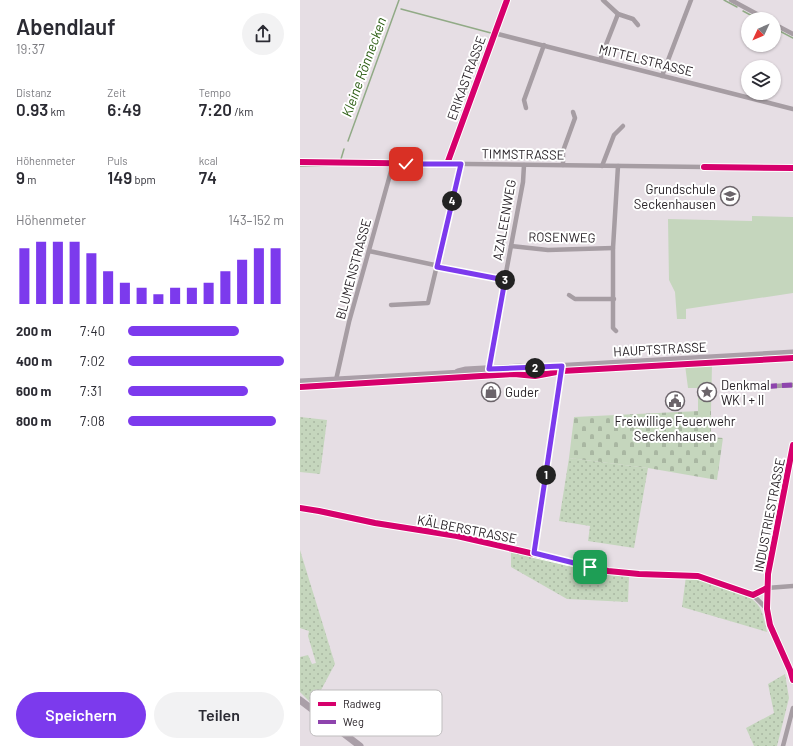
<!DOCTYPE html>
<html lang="de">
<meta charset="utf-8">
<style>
:root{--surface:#fff;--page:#f2f2f3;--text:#2b2b33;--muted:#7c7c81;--accent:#7c3aed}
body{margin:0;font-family:Barlow,sans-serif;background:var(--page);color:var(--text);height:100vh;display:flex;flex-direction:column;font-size:15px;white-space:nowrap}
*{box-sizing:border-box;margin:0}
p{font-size:13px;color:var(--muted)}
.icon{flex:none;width:22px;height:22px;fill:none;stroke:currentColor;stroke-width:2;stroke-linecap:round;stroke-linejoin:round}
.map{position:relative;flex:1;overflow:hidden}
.details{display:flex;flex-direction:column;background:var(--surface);width:300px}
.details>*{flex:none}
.needle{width:26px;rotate:226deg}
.controls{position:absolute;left:441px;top:12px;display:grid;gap:8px}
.controls a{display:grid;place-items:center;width:40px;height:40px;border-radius:50%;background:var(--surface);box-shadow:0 1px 3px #0004;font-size:20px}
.pin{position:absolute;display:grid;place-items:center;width:34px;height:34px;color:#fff;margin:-17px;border-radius:8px;box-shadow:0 2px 6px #0006}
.km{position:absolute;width:20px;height:20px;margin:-10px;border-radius:50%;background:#222;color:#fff;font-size:11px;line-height:20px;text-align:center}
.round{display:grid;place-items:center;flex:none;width:42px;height:42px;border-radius:21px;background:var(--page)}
.head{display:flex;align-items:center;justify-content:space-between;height:68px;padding:0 16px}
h1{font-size:22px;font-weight:600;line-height:30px}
.figures{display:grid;grid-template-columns:repeat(3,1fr);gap:6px;height:68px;padding:4px 16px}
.figures div{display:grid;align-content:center}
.figures b{font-size:17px;font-weight:600}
.figures small{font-size:11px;font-weight:400}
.figures p{font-size:11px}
.chart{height:112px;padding:8px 16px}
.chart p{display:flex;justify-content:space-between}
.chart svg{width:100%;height:72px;margin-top:4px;stroke:var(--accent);stroke-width:6}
.primary-button{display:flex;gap:8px;margin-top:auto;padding:8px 16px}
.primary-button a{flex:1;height:46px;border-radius:24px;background:var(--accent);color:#fff;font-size:16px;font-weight:600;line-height:46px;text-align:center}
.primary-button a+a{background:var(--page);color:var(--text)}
ul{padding:0 16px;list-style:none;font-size:13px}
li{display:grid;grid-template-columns:64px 48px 1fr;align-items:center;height:30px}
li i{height:10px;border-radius:5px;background:var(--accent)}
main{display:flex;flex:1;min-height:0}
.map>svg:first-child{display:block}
.grass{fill:url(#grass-dots)}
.cemetery{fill:url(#cemetery-stones)}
.green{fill:#c5d6bd}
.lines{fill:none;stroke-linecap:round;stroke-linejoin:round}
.stream{stroke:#91aa86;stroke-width:1.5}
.minor{stroke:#a69da3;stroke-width:4.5}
.primary{stroke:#aa9fa8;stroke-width:7}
.quiet{stroke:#8e44ad;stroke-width:5;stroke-dasharray:10 5;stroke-linecap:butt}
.cycleway-casing{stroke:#fff;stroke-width:8}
.cycleway{stroke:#d6006c;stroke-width:6}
.route-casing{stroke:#fff;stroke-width:8}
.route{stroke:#7c3aed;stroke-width:5}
.labels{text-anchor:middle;stroke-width:4;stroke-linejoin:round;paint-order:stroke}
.street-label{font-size:13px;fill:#292328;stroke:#fff}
.poi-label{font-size:13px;fill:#292328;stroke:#fff;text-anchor:start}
.water-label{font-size:14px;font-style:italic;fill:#295b10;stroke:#fff}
.key{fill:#fff;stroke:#bfbdbe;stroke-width:1}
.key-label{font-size:11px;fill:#292328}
</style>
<main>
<section class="details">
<div class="head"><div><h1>Abendlauf</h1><p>19:37</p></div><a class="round"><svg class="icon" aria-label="share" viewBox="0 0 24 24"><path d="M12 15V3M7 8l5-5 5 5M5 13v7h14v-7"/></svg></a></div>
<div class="figures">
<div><p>Distanz</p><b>0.93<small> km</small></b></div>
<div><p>Zeit</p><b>6:49</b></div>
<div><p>Tempo</p><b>7:20<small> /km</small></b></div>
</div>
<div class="figures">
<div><p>Höhenmeter</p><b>9<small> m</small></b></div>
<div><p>Puls</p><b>149<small> bpm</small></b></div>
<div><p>kcal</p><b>74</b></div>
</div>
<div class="chart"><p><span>Höhenmeter</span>143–152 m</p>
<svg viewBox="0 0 160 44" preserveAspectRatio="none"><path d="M5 44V10M15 44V6M25 44V6M35 44V6M45 44V13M55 44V24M65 44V31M75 44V34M85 44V38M95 44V34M105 44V34M115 44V31M125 44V24M135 44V17M145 44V10M155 44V10"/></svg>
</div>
<ul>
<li><b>200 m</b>7:40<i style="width:71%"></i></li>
<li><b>400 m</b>7:02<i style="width:100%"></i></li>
<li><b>600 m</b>7:31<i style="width:77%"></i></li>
<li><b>800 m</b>7:08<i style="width:95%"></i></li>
</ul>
<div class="primary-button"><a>Speichern</a><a>Teilen</a></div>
</section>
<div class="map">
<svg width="493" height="746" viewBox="0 0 493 746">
<defs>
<pattern id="grass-dots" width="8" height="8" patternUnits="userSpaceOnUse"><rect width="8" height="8" fill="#c5d6bd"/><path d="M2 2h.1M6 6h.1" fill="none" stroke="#a9b7a2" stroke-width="1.8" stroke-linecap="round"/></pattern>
<pattern id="cemetery-stones" width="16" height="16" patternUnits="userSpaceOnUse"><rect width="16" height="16" fill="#c5d6bd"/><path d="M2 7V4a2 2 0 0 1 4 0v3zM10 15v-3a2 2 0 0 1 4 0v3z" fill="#a9b7a2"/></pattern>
</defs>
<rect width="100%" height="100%" fill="#e6dee4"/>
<g class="grass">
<polygon points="0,417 27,420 20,474 0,472"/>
<polygon points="269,458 348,468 334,548 288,541 290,526 259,521"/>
<polygon points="0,550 35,664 13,705 0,692 0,657 8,655 12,664 16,663 8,636 9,631 0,628"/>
<polygon points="211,551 291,570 329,576 328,602 267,599 211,567"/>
<path d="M 386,576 C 405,580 446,589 458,605 C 463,611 465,624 467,632 L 382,607 Z"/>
<polygon points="485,674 489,698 477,746 454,746 446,728 474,713 468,684"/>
</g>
<polygon class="cemetery" points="399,411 411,411 411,437 423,438 417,480 348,468 269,458 274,417"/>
<g class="green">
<polygon points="452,216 493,217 493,293 386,309 386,319 377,319 375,292 369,280 368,219 452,221"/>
<polygon points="412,364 411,411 398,411 398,388 388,388 385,365"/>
</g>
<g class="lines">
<g class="stream">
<polyline points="424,0 437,7"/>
<polyline points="101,9 191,33"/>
<polyline points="443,11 458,19"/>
<polyline points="474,28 493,38"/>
<polyline points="48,141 99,0"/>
<polyline points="41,159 44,149"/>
<polyline points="0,166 39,165"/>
</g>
<g class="minor">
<polyline points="303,0 318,14"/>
<polyline points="431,0 466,19"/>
<polyline points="474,24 493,34"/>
<polyline points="194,33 493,109"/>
<polyline points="300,60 318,14 333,19 338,25"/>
<polyline points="362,76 391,0"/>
<polyline points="226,108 224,100 244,45"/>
<polyline points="0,162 493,168"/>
<polyline points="147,164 207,0"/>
<polyline points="263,165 263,151 275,118 273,112"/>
<polyline points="302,166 314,135 323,126"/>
<polyline points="211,246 248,250 313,248"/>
<polyline points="69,251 205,280"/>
<polyline points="269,295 275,299 314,299"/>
<polyline points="91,305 128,303 161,164"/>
<polyline points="316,331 313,328 313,248 318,166"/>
<polyline points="190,373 190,358 223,182 224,165"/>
<polyline points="36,380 49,322 93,164"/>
<polyline points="437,388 493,385"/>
<polyline points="493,445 468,574 467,609 470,625 490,670 493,680"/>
<polyline points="0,508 19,511 75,523 157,536 308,571 339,574 398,576 453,595 467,588 493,586"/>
<polyline points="234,553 263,366"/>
<polyline points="453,595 467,609"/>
<polyline points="483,746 493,708"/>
</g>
<g class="primary">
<polyline points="158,372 166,370 220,367 235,368 493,353"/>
<polyline points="0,382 162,373"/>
<polyline points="0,700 60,746"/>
</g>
<polyline class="quiet" points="437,388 493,385"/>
<g class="cycleway-casing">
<g id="cycleway">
<polyline points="0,162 147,164 207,0"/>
<polyline points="404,167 493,168"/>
<polyline points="0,387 214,374 235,376 262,371 493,358"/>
<polyline points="493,445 468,574 467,609 470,625 490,670 493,680"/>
<polyline points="0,508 19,511 75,523 157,536 308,571 339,574 398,576 453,595 467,588"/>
</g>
</g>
<use href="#cycleway" class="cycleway"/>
</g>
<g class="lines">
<g class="route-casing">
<polyline id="route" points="106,164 161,164 137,267 205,280 189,369 262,366 234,553 290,567"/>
</g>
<use href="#route" class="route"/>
</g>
<defs>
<g id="school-ring" transform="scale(1)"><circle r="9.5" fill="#fff" stroke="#6b646a" stroke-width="1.5"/><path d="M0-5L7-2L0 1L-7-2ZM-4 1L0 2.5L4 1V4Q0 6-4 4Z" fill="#6b646a"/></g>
<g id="shop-ring" transform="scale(1)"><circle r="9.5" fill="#fff" stroke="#6b646a" stroke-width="1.5"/><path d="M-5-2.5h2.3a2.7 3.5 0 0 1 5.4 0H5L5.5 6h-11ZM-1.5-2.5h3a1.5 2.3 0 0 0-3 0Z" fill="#6b646a"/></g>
<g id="sight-ring" transform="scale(1)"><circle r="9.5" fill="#fff" stroke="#6b646a" stroke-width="1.5"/><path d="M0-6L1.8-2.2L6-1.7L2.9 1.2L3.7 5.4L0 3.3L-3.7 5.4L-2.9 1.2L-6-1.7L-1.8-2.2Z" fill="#6b646a"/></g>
<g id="civic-ring" transform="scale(1)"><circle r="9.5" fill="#fff" stroke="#6b646a" stroke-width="1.5"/><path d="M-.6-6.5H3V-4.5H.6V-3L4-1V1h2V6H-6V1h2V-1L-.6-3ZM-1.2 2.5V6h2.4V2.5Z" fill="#6b646a"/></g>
</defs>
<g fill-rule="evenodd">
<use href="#school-ring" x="430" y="196"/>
<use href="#shop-ring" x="191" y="392"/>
<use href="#sight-ring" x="407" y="392"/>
<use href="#civic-ring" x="375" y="401"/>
</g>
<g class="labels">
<g class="street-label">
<text transform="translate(346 60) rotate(14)" y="5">MITTELSTRASSE</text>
<text transform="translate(166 78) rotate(-70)" y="5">ERIKASTRASSE</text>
<text transform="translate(223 154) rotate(1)" y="5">TIMMSTRASSE</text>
<text transform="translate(204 220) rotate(-80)" y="5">AZALEENWEG</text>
<text transform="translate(262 237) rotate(1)" y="5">ROSENWEG</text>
<text transform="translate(53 269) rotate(-75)" y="5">BLUMENSTRASSE</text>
<text transform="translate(360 349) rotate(-3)" y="5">HAUPTSTRASSE</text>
<text transform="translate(469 515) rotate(-79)" y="5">INDUSTRIESTRASSE</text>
<text transform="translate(167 529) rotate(11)" y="5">KÄLBERSTRASSE</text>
</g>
<g class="poi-label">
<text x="416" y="194" text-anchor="end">Grundschule<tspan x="416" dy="15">Seckenhausen</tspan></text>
<text x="421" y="390">Denkmal<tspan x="421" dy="15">WK I + II</tspan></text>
<text x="205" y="397">Guder</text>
<text x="375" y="426" text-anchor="middle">Freiwillige Feuerwehr<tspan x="375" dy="15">Seckenhausen</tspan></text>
</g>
<g class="water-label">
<text transform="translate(64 67) rotate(-70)" y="5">Kleine Rönnecken</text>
</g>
</g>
<rect x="10" y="690" width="132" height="46" rx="6" class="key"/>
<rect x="18" y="702" width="18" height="4" fill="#d6006c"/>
<rect x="18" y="720" width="18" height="4" fill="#8e44ad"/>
<g class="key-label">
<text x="43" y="708">Radweg</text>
<text x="43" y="726">Weg</text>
</g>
</svg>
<div class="controls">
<a><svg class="needle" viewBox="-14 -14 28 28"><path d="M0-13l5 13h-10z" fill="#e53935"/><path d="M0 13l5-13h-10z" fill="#7c7c81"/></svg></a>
<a><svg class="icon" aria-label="layers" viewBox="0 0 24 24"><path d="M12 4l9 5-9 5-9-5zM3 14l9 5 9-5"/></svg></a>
</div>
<div class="pin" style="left:290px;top:567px;background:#1e9e55"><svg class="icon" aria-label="arrive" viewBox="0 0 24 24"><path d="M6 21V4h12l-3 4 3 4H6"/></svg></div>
<div class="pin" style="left:106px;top:164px;background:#d93025"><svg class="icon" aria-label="check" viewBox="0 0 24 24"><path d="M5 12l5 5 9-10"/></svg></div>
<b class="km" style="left:246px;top:475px">1</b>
<b class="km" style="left:235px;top:368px">2</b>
<b class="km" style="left:205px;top:280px">3</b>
<b class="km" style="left:152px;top:201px">4</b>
</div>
</main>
